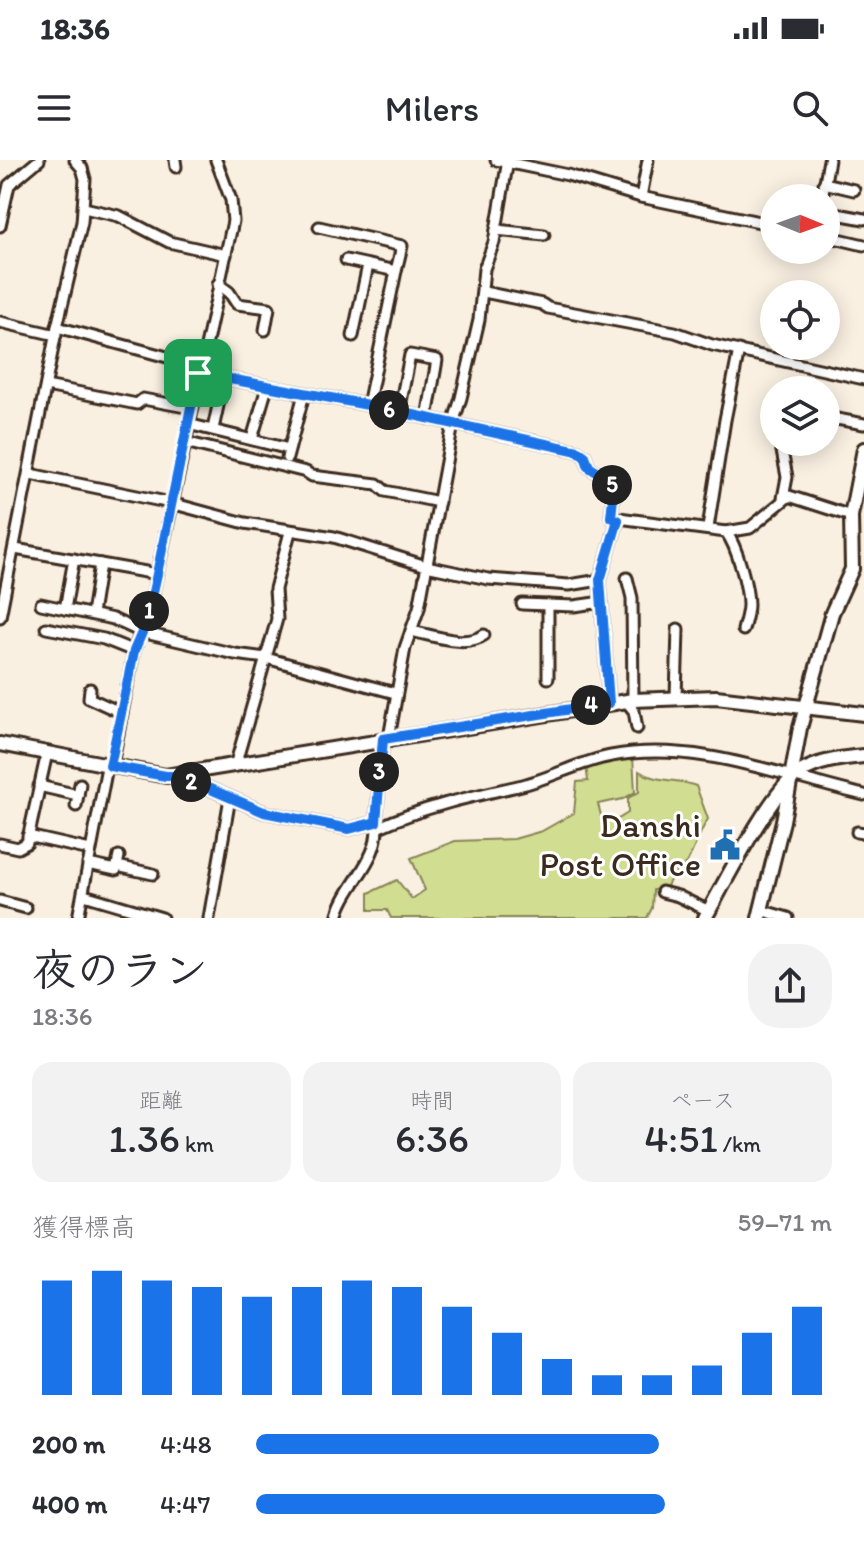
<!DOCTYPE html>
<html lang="ja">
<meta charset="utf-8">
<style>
:root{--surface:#fff;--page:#f2f2f3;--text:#2b2b33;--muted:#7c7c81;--accent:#1a73e8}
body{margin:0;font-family:Itim,"Klee One",sans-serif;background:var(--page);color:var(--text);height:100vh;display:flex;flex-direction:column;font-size:30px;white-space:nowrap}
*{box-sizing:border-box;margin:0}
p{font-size:26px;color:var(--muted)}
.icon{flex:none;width:44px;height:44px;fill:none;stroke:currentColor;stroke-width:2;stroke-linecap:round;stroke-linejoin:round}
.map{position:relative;height:758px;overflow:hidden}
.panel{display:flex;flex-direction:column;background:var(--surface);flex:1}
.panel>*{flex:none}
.needle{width:52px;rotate:91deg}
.fabs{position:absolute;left:760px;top:24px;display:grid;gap:16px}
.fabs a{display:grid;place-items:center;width:80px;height:80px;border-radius:50%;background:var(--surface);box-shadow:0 4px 20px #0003;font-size:40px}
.pin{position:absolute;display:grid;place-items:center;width:68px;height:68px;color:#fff;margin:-34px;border-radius:16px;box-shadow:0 4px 12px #0006}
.km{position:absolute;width:40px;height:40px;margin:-20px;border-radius:50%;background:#222;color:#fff;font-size:22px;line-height:40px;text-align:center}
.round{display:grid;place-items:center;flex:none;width:84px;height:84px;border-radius:32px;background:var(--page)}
.headline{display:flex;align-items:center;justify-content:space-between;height:136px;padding:0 32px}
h1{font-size:44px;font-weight:600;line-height:60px}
.stats{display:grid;grid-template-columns:repeat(3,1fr);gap:12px;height:136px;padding:8px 32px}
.stats div{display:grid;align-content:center;border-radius:20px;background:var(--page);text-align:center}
.stats b{font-size:40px;font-weight:600}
.stats small{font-size:22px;font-weight:400}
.stats p{font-size:22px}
.chart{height:224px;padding:16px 32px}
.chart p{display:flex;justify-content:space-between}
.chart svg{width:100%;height:144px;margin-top:8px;stroke:var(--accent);stroke-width:6}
ul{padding:0 32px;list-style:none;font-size:26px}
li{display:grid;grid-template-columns:128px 96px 1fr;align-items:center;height:60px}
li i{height:20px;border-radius:10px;background:var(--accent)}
.status{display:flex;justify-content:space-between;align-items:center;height:56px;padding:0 40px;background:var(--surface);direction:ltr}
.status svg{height:22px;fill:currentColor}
header{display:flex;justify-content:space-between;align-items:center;height:104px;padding:0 32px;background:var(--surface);font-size:36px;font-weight:600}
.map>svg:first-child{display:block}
.green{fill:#d1dd90;stroke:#868457;stroke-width:2}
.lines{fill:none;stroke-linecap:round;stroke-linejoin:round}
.street-casing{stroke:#3b2a1e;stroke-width:15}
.secondary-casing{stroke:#3b2a1e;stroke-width:18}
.street{stroke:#fff;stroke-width:9}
.secondary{stroke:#fff;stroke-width:12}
.route-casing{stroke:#fff;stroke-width:16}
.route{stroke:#1a73e8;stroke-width:10}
.labels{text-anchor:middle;stroke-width:6;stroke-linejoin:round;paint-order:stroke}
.poi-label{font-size:34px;fill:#3b2a1e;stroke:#fff;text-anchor:end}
</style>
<div class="status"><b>18:36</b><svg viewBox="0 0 49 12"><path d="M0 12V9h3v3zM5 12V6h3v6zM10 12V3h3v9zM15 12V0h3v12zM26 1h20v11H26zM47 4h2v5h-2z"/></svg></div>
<header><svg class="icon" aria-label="menu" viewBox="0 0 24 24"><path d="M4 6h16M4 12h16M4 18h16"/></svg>Milers<svg class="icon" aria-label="search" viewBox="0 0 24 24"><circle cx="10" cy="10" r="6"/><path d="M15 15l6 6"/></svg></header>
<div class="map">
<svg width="864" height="758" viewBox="0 0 864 758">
<rect width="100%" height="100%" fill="#faf0e2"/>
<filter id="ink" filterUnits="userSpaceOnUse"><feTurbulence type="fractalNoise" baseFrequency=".0125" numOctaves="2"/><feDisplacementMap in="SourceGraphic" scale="16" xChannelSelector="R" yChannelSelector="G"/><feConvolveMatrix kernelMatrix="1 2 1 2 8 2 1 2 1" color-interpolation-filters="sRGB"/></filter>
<g filter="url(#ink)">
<path class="green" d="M 633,596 L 635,632 L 623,639 L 598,644 L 602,659 L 618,659 L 628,653 L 628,638 L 639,632 L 639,611 C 657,623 676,618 696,626 L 708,659 C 699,673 695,688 687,702 C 681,712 673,711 666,728 L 653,730 L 652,748 L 647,758 L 391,758 L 387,750 L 369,750 L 369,733 L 397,720 L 412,739 L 425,730 L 411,698 L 455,681 L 514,679 L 542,671 L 574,653 L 577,622 L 588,621 L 586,605 Z"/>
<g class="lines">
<g class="street-casing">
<g id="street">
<polyline points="175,0 176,7"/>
<polyline points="496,0 568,15 641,37 774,65"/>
<polyline points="824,23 854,30"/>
<polyline points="641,37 648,0"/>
<polyline points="822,38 829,0"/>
<polyline points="84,48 119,56 169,82 226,95"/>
<polyline points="826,52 864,59"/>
<polyline points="0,66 9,25 39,0"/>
<polyline points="319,67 402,86 396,111"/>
<polyline points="496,70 544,75"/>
<polyline points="826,76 864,85"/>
<polyline points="346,100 396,111 368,245"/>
<polyline points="218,124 229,132 237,144 269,148 265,170"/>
<polyline points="484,132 542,144 548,148 675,172 712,185 864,219"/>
<polyline points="0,162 56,175"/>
<polyline points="57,167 200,206"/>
<polyline points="353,176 368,105"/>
<path d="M 198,213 L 368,245 L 578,291 L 585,296 L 589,307 L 609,320 L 614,328 L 611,357 L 726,372 C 737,386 748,427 748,445 C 748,453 745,462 743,470"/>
<polyline points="46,226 137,244 143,239 191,248"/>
<polyline points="399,252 410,195 437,200 427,258"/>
<polyline points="826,257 864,264"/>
<polyline points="188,264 289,289"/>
<polyline points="213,269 224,218"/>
<polyline points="252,279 267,227"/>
<polyline points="185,282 306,312 312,316 377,324 385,331 439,342"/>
<polyline points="781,286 787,317 783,338"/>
<polyline points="287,298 304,234"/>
<polyline points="30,314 171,343 245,363 334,377 426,406 488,419 569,425 600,420"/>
<polyline points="708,368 725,260 739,190"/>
<polyline points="726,372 750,368 789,336 851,356"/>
<polyline points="15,389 157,414"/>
<polyline points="627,418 632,438 633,540"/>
<polyline points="41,444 113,459 141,472 235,494 266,498 395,533"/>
<polyline points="522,444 574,446 602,442"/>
<polyline points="548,445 548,518"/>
<polyline points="65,449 74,399"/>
<polyline points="92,454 100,404"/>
<polyline points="0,457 57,167 82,62 85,19 82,8 75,0"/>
<polyline points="46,468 104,479 134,491"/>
<path d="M 411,471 C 432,475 466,488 484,475"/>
<polyline points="90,529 89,538 122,553"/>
<polyline points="676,537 678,469"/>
<polyline points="626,541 634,551 637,568"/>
<polyline points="609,543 600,420 618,360"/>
<polyline points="389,578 405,488 419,448 453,264 461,238 479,160 484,109 494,82 508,0"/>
<polyline points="235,606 277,459 275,429 290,372"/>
<polyline points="180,616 264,652 349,669 376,662"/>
<polyline points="39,626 78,635"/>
<polyline points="76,646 80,624"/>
<path d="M 377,668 C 423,647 469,637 518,626 C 550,619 578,602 611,596 C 697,580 782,616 864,635"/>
<polyline points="857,672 864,673"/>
<polyline points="28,676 90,690"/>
<polyline points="0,684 18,688 27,683 47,593"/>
<polyline points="88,704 116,710 119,696"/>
<polyline points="117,706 153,714"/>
<polyline points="662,732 678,736 709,751"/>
<polyline points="84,735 162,758"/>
<polyline points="0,741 26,748"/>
<polyline points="760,750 788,758"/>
<polyline points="78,758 106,612 113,600 134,491 149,451 233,61 231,40 216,0"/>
<polyline points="209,758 230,638"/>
<path d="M 337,758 C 344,725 383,698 376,662 L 383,579"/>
</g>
</g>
<g class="secondary-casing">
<g id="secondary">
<polyline points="0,584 166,616 633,540 716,537 864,554"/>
<path d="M 705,758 C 723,726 771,630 799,613 C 818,601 842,598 864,596"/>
<polyline points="759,758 783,661 800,568 832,453 852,409 851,356 864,289"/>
</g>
</g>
<use href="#street" class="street"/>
<use href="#secondary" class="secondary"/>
</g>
</g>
<g class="lines" filter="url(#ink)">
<g class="route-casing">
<polygon id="route" points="198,213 368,245 578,291 585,296 589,307 609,320 614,328 611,357 618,360 600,420 609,543 383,579 376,662 349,669 264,652 180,616 166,616 110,606 134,491 146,463 157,414"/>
</g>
<use href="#route" class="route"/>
</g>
<defs>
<g id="civic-bare" transform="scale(2.4)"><path d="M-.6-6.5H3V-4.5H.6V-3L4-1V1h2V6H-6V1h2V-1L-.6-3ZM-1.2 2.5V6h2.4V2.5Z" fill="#1f6fb2" stroke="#fff" stroke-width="2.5" paint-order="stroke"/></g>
</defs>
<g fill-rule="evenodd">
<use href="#civic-bare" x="725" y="685"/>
</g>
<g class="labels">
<g class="poi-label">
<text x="701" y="677">Danshi<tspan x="701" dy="39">Post Office</tspan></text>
</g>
</g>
</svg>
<div class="fabs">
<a><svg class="needle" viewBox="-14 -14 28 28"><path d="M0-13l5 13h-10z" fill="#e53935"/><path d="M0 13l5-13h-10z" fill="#7c7c81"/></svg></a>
<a><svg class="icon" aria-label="locate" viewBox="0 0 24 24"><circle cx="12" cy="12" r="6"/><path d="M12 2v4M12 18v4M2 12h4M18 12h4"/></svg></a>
<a><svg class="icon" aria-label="layers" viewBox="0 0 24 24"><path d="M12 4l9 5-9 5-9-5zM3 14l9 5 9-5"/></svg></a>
</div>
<div class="pin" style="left:198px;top:213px;background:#1e9e55"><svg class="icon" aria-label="arrive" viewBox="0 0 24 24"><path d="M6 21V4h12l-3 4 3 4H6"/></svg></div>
<b class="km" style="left:149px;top:451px">1</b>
<b class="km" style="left:191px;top:622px">2</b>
<b class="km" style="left:379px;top:612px">3</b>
<b class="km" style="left:591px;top:545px">4</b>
<b class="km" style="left:612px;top:325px">5</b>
<b class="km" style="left:389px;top:250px">6</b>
</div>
<section class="panel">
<div class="headline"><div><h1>夜のラン</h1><p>18:36</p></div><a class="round"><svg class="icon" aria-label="share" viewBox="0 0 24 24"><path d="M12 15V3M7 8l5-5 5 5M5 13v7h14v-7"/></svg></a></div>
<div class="stats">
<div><p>距離</p><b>1.36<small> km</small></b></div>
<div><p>時間</p><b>6:36</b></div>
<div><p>ペース</p><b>4:51<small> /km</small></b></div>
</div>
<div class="chart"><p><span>獲得標高</span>59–71 m</p>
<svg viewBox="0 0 160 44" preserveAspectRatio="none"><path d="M5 44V9M15 44V6M25 44V9M35 44V11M45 44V14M55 44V11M65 44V9M75 44V11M85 44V17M95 44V25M105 44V33M115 44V38M125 44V38M135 44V35M145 44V25M155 44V17"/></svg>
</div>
<ul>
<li><b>200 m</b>4:48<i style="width:70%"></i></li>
<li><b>400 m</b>4:47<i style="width:71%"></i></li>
</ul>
</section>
